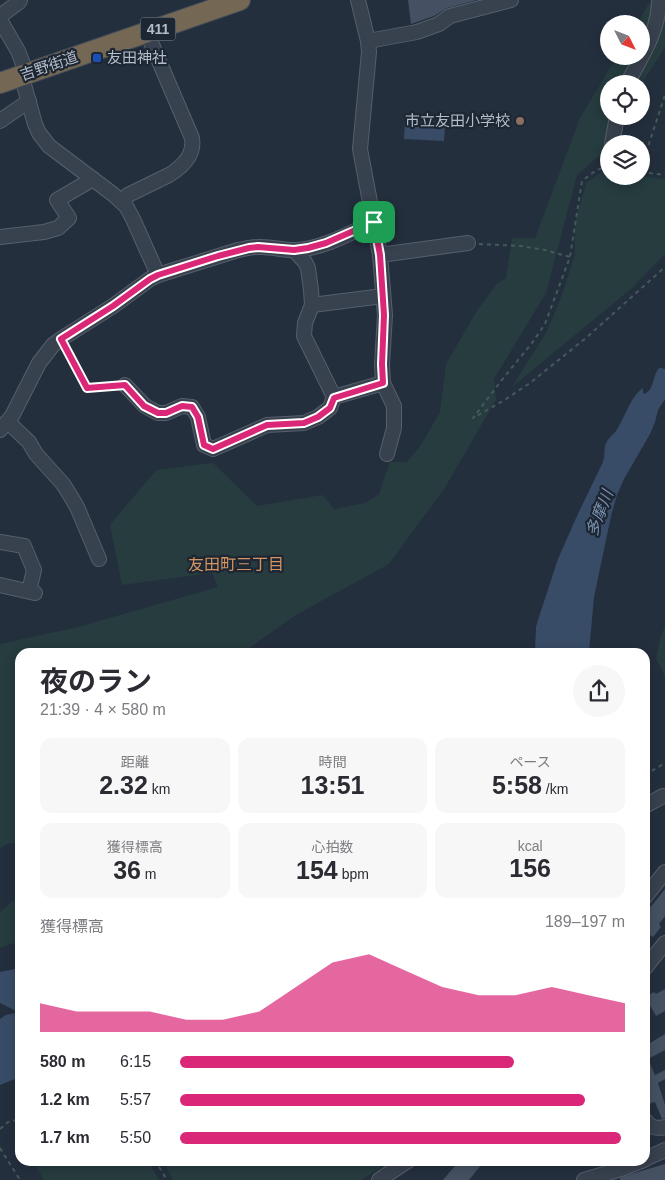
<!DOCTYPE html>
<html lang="ja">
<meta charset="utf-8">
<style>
:root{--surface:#fff;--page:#f7f7f7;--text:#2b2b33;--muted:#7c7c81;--accent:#db2777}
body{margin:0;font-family:Helvetica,"Noto Sans JP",sans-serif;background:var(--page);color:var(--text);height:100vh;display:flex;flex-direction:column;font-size:19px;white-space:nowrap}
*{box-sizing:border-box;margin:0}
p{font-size:16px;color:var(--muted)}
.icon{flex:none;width:28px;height:28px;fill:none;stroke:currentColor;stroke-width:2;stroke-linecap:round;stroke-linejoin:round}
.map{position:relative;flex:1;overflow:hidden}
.drawer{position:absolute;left:15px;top:648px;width:635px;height:518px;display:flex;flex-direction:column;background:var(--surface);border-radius:15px;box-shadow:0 2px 12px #0003}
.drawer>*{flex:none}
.needle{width:32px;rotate:132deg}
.fabs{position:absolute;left:600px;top:15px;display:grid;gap:10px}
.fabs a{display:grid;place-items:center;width:50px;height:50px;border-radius:50%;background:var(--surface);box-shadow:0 2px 12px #0003;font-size:25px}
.pin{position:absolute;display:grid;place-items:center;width:42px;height:42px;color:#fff;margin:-21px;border-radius:10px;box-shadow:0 2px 8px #0006}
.round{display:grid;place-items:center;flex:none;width:52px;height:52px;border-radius:26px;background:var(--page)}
.overview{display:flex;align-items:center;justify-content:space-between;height:85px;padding:0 25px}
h1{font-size:28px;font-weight:700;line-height:38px}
.figures{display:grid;grid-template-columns:repeat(3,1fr);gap:8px;height:85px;padding:5px 25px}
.figures div{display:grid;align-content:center;border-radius:12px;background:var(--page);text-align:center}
.figures b{font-size:25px;font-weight:700}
.figures small{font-size:14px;font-weight:400}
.figures p{font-size:14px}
.chart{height:140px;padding:10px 25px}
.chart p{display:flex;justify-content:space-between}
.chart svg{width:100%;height:90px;margin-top:5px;fill:var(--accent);opacity:.7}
ul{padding:0 25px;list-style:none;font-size:16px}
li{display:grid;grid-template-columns:80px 60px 1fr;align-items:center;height:38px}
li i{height:12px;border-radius:6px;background:var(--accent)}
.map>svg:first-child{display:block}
.green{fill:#263c3f}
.water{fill:#394c67}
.building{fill:#455162}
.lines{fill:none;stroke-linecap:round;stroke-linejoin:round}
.minor-casing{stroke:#565f6c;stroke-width:16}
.highway-casing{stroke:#434c59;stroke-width:22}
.path{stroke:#44595c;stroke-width:2;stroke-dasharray:4 4;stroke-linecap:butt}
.minor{stroke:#38414e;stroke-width:14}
.highway{stroke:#746855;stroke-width:20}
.route-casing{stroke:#fff;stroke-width:10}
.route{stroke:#db2777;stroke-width:6}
.transit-dot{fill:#1a4fb4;stroke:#1d2633;stroke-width:2}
.education-dot{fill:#8d6e63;stroke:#1d2633;stroke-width:2}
.labels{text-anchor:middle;stroke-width:4.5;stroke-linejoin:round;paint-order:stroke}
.shield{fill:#1d2633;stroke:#878f9c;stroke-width:1}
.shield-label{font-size:14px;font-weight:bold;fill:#b4bcc9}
.poi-label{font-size:15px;fill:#b4bcc9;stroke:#1d2633;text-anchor:start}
.street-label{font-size:15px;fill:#b4bcc9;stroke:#1d2633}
.water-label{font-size:16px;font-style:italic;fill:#7c92b1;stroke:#1d2633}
.neighbourhood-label{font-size:16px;fill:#d59563;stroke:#1d2633}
</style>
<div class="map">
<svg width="665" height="1180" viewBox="0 0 665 1180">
<rect width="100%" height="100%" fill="#242f3e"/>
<g class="green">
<polygon points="653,0 665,0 665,48 652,67 641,85 641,84 609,84 609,116 623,116 600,155 577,175 546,293 494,379 496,400 444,489 389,564 294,616 244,652 20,652 20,844 10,843 0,848 0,644 78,627 218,587 212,573 122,585 110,525 156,470 213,463 257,506 323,495 334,509 365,503 379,494 390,462 407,462 421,445 440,412 446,364 478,309 497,284 506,278 512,238 535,238 580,118 617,56 641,56 641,24 637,24 648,5"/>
<polygon points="606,169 609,170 609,176 640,176 665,179 665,254 632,288 512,387 547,331 562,295 575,253 575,223 586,183"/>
<polygon points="665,626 665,676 656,659 660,639"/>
<polygon points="20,895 20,941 0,948 0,912"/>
<polygon points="32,1160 147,1160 159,1180 44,1180"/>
<polygon points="165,1160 393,1160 361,1180 173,1180 168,1171"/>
</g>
<g class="water">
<polygon points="405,121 445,125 444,141 404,139"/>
<path d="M 659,368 L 661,368 L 665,369 L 665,399 L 658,410 L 655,422 L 650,434 L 624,479 L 617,495 L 611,516 L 594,597 L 589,652 L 535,652 L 536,627 L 538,620 L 558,559 L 577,516 L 603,462 C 605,456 604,451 605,446 C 607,439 612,436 616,431 C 625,418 630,397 643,388 L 643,393 L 645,394 C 655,388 652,377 659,368 Z"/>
<polygon points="20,968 20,1077 0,1085 0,1019 6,1015 16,1013 16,1011 0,1003 0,972"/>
</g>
<g class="building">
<polygon points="408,0 477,0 447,8 434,16 411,24"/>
<polygon points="665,889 665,916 659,924 661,927 653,937 650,935 645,941 645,914"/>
<polygon points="665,989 665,1011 656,1016 645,997 654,992 656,994"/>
<polygon points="665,1034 665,1050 648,1059 655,1075 665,1070 665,1079 658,1083 665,1105 665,1118 662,1119 655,1102 645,1105 645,1046"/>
<polygon points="460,1160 485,1160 469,1180 443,1180"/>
<polygon points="665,1164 665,1180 620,1180 620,1178 631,1174"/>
</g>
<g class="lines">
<g class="minor-casing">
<g id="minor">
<polyline points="0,16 19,2 20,0"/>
<polyline points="0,20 18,51 23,64 24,85 35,124 39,133 49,146 114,195 126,206 133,219 158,275"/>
<polyline points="368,41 417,32 439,24 450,16 511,0"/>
<path d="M 627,84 C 641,57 659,31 659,0"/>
<polyline points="0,121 29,101"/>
<polyline points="612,144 617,116"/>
<path d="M 122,202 L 128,195 L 169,175 C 182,167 195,155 192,138 L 147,33"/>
<polyline points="0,237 44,232 58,228 69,218 57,200 93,179"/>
<polyline points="294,250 305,262 308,268 311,290 312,305 305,323 304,336 334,397"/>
<polyline points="380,255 468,243"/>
<polyline points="312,305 383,296"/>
<polyline points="383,383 394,406 394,428 387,454"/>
<polyline points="125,385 145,406 158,413 166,413 182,406 192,407 198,417 204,445 213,449 267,425 304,423 318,417 330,408 334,397 383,383 382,364 385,315 380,255 360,149 369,52 368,41 358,0"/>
<polyline points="8,422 29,442 36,454 63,484 70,495 77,507 99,559"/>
<path d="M 0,430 L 12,416 L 39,363 L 53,345 L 61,339 L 113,306 L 150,279 L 158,275 L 238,250 C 244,249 251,247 258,247 C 271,246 284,251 297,250 C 324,248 350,233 374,222"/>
<polyline points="0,542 24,546 34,570 29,591"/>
<polyline points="0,585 35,593"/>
<polyline points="645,806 663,796 665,796"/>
<polyline points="645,897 665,872"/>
<polyline points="645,968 665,943"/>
<path d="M 645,1120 C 651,1128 656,1129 665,1127"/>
<polyline points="645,1159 665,1150"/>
<polyline points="379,1180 409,1160"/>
<polyline points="584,1180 621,1169 644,1160"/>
</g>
</g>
<g class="highway-casing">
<polyline id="highway" points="0,83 240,0"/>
</g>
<g class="path">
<polyline points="609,165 595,171 582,181 570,257 545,324 532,343 501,381 473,418 503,401 530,383 586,338 665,267"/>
<polyline points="641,168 665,95"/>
<polyline points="641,172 665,175"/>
<polyline points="479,244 521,246 545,250 570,257"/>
<polyline points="67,350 87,388 113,386"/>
<polyline points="645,775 665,763"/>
<polyline points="0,1129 8,1122 20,1119"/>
<polyline points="0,1148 20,1180"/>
<polyline points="155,1160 167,1180"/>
</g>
<use href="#minor" class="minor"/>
<use href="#highway" class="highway"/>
</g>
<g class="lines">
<g class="route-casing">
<polygon id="route" points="374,222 380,255 384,315 382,364 383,383 334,398 330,408 318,417 304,423 267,425 213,449 204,445 198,417 192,407 182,406 166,413 158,413 144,406 125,385 87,388 61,339 113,306 150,279 158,275 218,256 249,248 258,247 294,250 308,248 326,243"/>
</g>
<use href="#route" class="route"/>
</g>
<rect class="transit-dot" x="92" y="53" width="10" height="10" rx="2.5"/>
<circle class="education-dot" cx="520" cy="121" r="5"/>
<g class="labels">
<rect class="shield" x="140.5" y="17.5" width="35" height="23" rx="4"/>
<g class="shield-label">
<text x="158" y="34">411</text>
</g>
<g class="poi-label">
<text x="107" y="63">友田神社</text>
<text x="510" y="126" text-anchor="end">市立友田小学校</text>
</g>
<g class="street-label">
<text transform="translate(49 66) rotate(-19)" y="5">吉野街道</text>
</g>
<g class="water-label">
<text transform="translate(599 513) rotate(-69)" y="6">多摩川</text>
</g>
<g class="neighbourhood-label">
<text x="236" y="570">友田町三丁目</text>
</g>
</g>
</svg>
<div class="fabs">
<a><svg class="needle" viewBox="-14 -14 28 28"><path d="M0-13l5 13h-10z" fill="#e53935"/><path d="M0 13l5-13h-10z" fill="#7c7c81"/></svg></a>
<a><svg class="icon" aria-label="locate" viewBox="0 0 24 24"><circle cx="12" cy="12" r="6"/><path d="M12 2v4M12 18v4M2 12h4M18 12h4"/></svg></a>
<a><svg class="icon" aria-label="layers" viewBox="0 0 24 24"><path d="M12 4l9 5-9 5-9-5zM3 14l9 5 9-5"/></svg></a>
</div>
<div class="pin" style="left:374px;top:222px;background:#1e9e55"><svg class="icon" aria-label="arrive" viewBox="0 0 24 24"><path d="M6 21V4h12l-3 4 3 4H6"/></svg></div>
<section class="drawer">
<div class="overview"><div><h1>夜のラン</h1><p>21:39 · 4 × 580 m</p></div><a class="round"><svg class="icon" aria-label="share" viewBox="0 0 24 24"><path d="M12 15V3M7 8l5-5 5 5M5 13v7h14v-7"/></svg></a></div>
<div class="figures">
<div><p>距離</p><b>2.32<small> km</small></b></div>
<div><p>時間</p><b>13:51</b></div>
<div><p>ペース</p><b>5:58<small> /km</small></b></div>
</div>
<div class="figures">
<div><p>獲得標高</p><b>36<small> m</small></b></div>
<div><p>心拍数</p><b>154<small> bpm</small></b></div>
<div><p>kcal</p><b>156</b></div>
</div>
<div class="chart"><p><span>獲得標高</span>189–197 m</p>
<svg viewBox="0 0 160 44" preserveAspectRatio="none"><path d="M0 44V30L10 34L20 34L30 34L40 38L50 38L60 34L70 22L80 10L90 6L100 14L110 22L120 26L130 26L140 22L150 26L160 30V44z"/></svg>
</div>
<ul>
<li><b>580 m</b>6:15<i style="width:75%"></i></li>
<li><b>1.2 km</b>5:57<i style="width:91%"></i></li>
<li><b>1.7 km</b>5:50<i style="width:99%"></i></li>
</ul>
</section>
</div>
